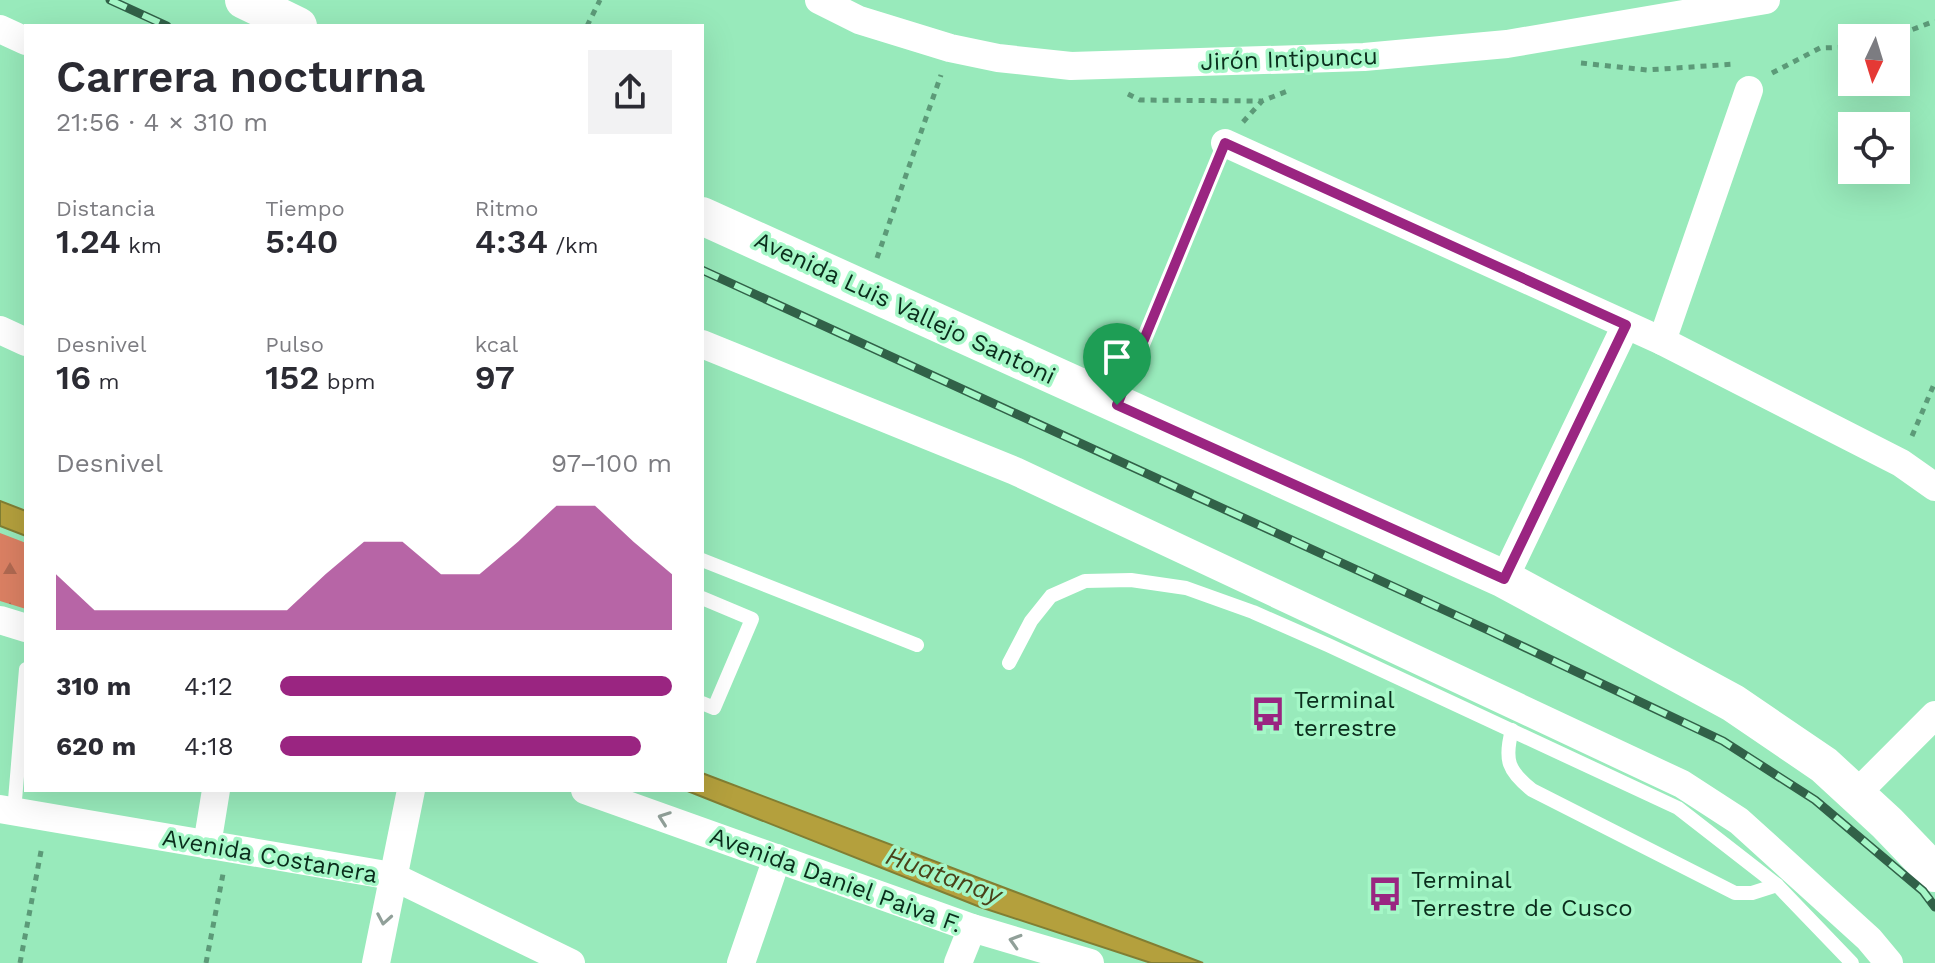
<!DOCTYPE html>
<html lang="es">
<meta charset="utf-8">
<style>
:root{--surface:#fff;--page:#f2f2f3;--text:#2b2b33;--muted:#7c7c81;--accent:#9a2581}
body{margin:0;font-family:"Work Sans",sans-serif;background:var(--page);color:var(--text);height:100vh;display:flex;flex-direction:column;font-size:30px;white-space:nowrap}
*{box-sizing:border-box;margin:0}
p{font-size:26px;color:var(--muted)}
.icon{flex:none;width:44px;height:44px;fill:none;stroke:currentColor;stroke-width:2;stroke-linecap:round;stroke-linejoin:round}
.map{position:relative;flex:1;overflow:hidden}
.panel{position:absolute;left:24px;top:24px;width:680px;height:768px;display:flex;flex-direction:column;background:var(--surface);border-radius:0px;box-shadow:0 8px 32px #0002}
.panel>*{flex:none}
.needle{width:52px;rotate:184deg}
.tools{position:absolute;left:1838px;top:24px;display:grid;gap:16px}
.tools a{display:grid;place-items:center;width:72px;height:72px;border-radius:0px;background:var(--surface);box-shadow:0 8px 32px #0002;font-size:40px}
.pin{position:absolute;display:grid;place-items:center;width:68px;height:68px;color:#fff;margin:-82px -34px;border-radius:50% 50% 50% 0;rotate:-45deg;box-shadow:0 0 8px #0007}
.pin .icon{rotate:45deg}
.round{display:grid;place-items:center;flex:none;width:84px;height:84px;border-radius:0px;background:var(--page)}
.overview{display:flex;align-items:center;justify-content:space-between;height:136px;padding:0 32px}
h1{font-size:44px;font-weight:600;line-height:60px}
.metrics{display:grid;grid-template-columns:repeat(3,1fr);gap:12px;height:136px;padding:8px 32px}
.metrics div{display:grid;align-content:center}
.metrics b{font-size:34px;font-weight:600}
.metrics small{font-size:22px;font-weight:400}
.metrics p{font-size:22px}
.chart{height:224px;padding:16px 32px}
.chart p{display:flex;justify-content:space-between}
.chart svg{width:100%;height:144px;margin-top:8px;fill:var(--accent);opacity:.7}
ul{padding:0 32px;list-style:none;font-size:26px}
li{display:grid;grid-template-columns:128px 96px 1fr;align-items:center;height:60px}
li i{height:20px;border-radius:10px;background:var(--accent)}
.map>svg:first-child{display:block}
.forest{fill:url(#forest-firs)}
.water{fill:#b4a03d;stroke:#817e33;stroke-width:2}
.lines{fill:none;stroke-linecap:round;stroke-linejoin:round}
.path{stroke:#5c9a78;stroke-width:5;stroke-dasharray:6 6;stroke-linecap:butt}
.lane{stroke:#fff;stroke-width:14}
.street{stroke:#fff;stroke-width:28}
.secondary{stroke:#fff;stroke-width:38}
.rail-casing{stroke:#316148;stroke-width:9}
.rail{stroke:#a5f7c7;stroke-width:6;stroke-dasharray:18;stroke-linecap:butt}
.oneway{stroke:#91a099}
.route-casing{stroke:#fff;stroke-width:16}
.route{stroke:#9a2581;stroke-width:10}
.labels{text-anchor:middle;stroke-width:7;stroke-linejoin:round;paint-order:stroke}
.street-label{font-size:24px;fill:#0a2d1c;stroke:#a5f7c7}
.poi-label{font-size:24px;fill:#0a2d1c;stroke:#a5f7c7;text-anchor:start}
.water-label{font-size:26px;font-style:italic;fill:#4a4219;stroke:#a5f7c7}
</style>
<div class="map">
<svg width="1935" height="963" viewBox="0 0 1935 963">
<defs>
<pattern id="forest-firs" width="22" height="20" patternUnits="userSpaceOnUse" patternTransform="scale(2)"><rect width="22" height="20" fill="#db8063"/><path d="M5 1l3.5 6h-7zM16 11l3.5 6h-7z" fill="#b06951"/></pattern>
</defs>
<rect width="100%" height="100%" fill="#98eabb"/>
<polygon class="forest" points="0,533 26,543 26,609 0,601"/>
<g class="water">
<polygon points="0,501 26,511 26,536 0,526"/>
<polygon points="702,773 1203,963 1151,963 980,907 685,790 702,790"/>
</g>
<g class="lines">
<g class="path">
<polyline points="587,26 600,0"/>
<polyline points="1890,38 1935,21"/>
<polyline points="1581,63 1647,70 1735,64"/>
<polyline points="1772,73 1820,48 1852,47"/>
<polyline points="1128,94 1140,100 1261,101"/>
<polyline points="1243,122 1262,101 1290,90"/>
<polyline points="877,258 941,75"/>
<polyline points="1131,373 1215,167"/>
<polyline points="1912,436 1935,382"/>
<polyline points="20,963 42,846"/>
<polyline points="206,963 223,874"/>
</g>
<g class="lane">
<polyline points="702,560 917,645"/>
<polyline points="702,598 752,619 714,708 702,703"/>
<polyline points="1009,663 1031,621 1051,596 1085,581 1131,580 1186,588 1253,612 1328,645 1678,808 1777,885 1852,963"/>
<path d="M 1512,730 C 1504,760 1508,771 1532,790 L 1735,893 L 1752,893 L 1777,885"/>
<polyline points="14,812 26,669"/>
</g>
<g class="street">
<polyline points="819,0 859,20 950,48 998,58 1071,66 1364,57 1507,44 1766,0"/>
<polyline points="0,29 26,41"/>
<polyline points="1225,143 1662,341 1901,463 1935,487"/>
<polyline points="0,330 26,342"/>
<polyline points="1662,341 1749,90"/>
<polyline points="702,344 1015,471 1682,784 1739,821 1869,939 1889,963"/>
<polyline points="1504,579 1626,325"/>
<polyline points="0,620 26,628"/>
<polyline points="585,790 972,928 1090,963"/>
<polyline points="1856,794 1935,715"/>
<polyline points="0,809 392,876 571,963"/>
<polyline points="207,845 216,790"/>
<polyline points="376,963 411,790"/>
<polyline points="741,963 777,858"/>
<polyline points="958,963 972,928"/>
</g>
<g class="secondary">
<polyline points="244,0 298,26"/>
<polyline points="702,216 1504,579 1733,703 1824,765 1887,823 1935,873"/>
</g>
<g class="rail-casing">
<g id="rail">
<polyline points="110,0 167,26"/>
<polyline points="702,270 1488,630 1723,741 1815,800 1923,891 1935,907"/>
</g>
</g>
<use href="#rail" class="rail"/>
</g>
<defs><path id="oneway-chevron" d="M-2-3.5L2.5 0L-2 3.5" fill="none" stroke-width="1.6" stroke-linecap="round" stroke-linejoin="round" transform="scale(2)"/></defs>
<g class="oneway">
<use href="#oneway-chevron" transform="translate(664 818) rotate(-160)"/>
<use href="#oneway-chevron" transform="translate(384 919) rotate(100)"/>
<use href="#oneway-chevron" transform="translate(1015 941) rotate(-163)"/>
</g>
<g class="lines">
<g class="route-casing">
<polygon id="route" points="1225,143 1626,325 1504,579 1117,405"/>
</g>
<use href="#route" class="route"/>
</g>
<defs>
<g id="bus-bare" transform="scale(2.76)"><path d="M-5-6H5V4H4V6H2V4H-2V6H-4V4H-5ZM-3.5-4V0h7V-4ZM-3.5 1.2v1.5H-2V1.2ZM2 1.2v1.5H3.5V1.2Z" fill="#9a2581" stroke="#a5f7c7" stroke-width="2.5" paint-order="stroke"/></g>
</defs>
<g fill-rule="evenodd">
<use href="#bus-bare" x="1268" y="714"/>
<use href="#bus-bare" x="1385" y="894"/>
</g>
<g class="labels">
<g class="street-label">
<text transform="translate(1289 59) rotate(-2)" y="8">Jirón Intipuncu</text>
<text transform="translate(905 308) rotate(25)" y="8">Avenida Luis Vallejo Santoni</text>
<text transform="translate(270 856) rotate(10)" y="8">Avenida Costanera</text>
<text transform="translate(836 880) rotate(20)" y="8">Avenida Daniel Paiva F.</text>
</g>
<g class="poi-label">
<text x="1294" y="708">Terminal<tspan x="1294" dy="28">terrestre</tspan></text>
<text x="1411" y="888">Terminal<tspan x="1411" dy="28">Terrestre de Cusco</tspan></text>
</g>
<g class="water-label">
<text transform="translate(944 875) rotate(20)" y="9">Huatanay</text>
</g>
</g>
</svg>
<div class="tools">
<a><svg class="needle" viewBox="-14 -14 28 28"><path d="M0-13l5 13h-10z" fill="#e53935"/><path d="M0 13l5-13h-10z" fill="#7c7c81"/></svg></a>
<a><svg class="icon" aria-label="locate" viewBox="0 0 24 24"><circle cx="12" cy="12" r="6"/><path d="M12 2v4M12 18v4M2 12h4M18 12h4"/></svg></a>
</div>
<div class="pin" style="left:1117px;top:405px;background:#1e9e55"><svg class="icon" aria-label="arrive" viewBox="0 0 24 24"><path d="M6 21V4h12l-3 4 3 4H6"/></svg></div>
<section class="panel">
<div class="overview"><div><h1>Carrera nocturna</h1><p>21:56 · 4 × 310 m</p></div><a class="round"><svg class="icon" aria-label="share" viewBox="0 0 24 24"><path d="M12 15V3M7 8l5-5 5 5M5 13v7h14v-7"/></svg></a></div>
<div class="metrics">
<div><p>Distancia</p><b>1.24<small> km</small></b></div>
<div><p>Tiempo</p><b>5:40</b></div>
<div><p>Ritmo</p><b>4:34<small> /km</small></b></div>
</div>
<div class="metrics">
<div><p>Desnivel</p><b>16<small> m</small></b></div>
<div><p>Pulso</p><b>152<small> bpm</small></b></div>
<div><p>kcal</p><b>97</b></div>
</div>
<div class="chart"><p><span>Desnivel</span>97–100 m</p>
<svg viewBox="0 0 160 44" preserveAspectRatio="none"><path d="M0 44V27L10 38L20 38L30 38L40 38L50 38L60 38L70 27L80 17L90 17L100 27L110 27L120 17L130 6L140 6L150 17L160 27V44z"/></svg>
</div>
<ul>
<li><b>310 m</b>4:12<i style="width:100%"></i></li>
<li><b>620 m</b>4:18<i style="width:92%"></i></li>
</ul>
</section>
</div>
